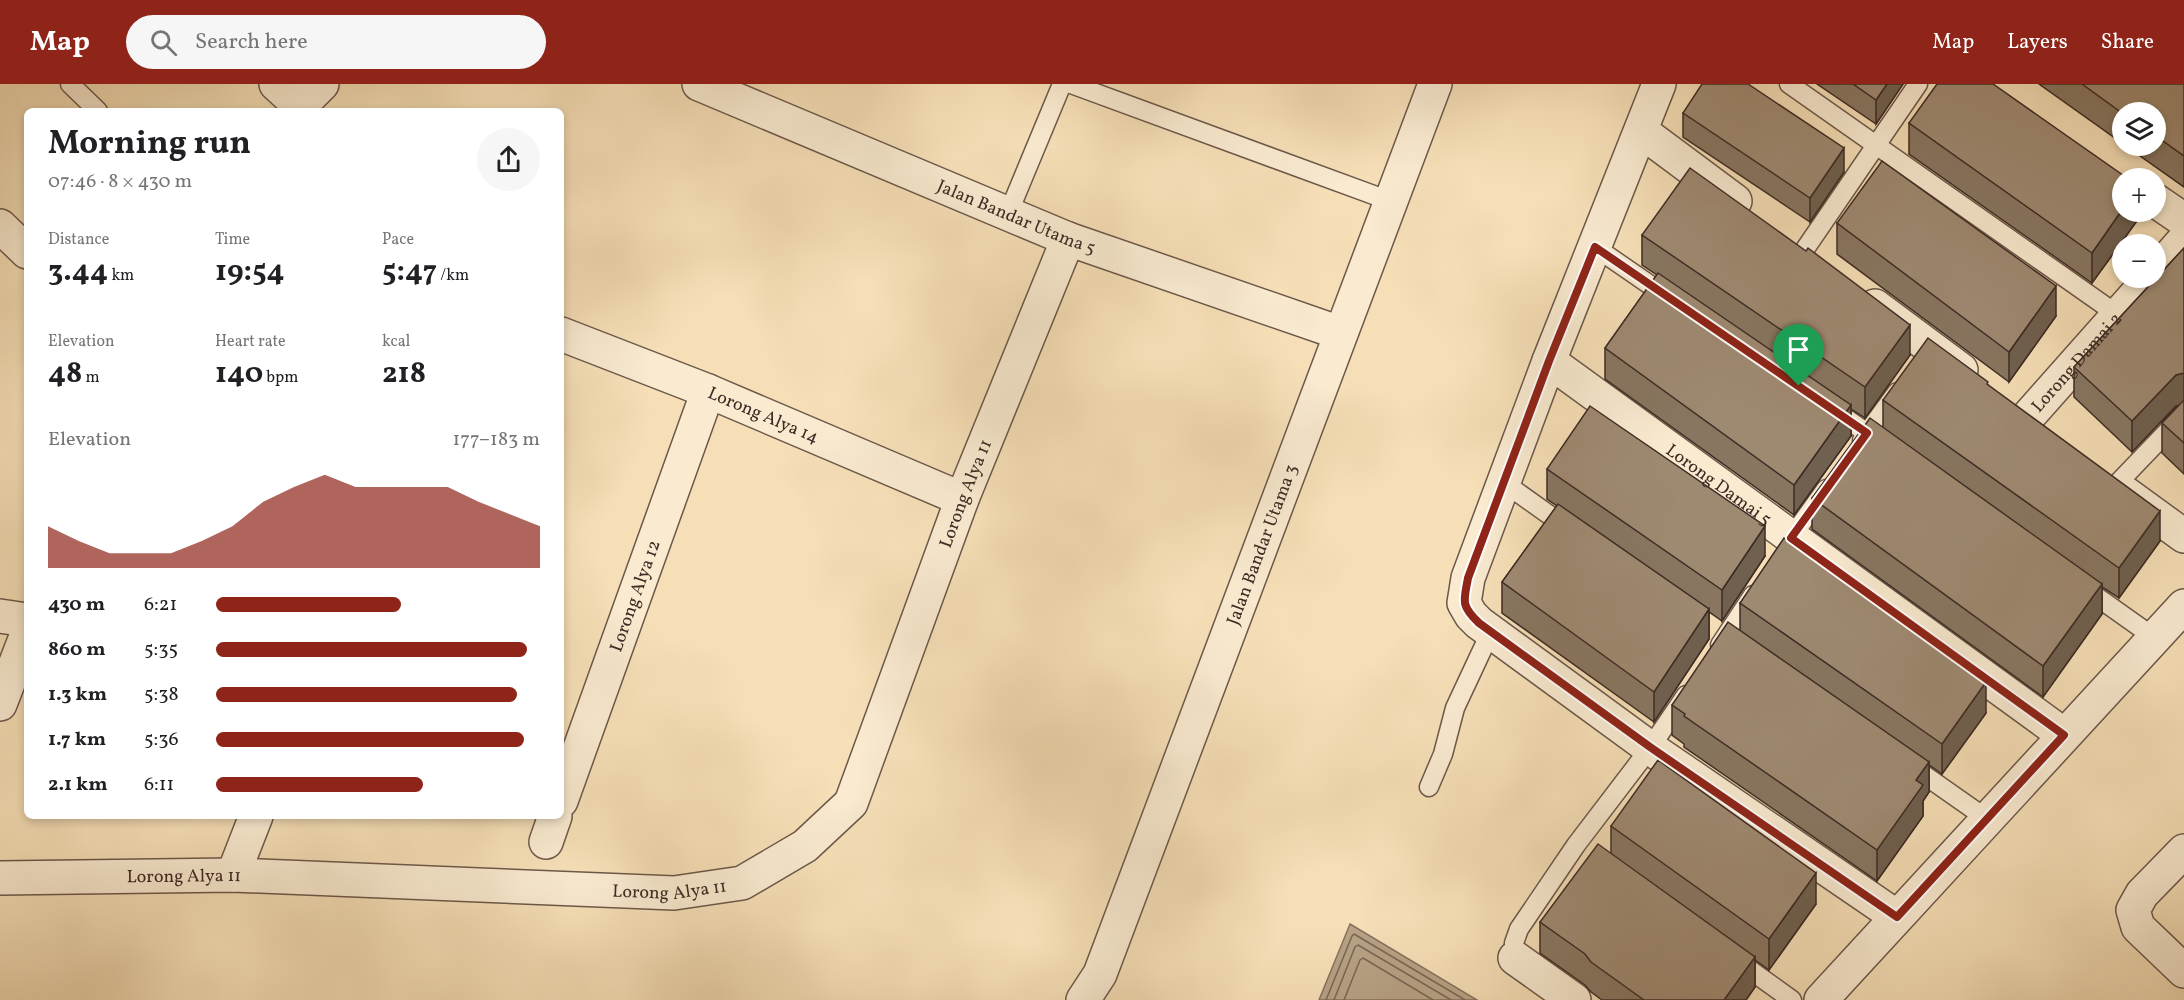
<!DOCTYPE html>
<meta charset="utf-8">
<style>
:root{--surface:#fff;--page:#f6f6f6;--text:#202124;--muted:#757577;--accent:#8f2418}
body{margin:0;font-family:Vollkorn,serif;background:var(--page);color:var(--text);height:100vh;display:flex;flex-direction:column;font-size:22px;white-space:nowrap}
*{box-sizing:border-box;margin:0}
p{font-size:20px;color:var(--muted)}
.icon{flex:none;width:33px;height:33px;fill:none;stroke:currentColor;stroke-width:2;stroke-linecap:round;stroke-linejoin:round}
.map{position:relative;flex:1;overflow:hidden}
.details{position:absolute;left:24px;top:24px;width:540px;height:711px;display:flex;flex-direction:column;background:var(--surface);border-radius:9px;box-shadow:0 3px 9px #0003}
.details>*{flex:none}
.buttons{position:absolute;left:2112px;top:18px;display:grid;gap:12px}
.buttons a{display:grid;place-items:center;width:54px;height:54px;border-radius:50%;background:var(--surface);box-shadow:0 3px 9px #0003;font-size:30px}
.pin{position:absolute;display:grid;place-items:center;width:51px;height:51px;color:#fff;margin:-62px -26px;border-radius:50% 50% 50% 0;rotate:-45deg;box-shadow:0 0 6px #0007}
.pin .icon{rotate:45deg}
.round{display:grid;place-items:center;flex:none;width:63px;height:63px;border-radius:32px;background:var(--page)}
.overview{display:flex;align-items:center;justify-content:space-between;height:102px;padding:0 24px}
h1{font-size:33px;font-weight:700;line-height:45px}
.figures{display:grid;grid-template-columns:repeat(3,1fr);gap:9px;height:102px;padding:6px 24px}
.figures div{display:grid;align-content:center}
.figures b{font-size:30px;font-weight:700}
.figures small{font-size:16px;font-weight:400}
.figures p{font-size:16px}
.chart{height:168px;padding:12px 24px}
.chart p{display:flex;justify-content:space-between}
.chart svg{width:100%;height:108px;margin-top:6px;fill:var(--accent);opacity:.7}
ul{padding:0 24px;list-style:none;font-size:20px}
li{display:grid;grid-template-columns:96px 72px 1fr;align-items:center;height:45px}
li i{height:15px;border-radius:8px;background:var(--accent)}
header{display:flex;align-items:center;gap:36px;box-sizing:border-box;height:84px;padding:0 30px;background:var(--accent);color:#fff}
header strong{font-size:28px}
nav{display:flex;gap:33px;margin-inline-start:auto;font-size:21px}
.search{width:420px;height:54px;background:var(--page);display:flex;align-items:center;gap:15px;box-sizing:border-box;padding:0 21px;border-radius:33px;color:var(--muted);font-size:22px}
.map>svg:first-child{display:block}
.water{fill:#b7a285;stroke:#87725f;stroke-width:1.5}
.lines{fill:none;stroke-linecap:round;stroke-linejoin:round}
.shore{stroke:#7a6655;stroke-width:1.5}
.service-casing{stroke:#6c584a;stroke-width:21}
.minor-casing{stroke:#6c584a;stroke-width:36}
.service{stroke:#f9ead0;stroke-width:18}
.minor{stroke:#f9ead0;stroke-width:33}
.wall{fill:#887661;stroke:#3e2b25;stroke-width:1.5}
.shaded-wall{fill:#6f604f;stroke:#3e2b25;stroke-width:1.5}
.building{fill:#9e8971;stroke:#3e2b25;stroke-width:1.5}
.route-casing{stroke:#fff;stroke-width:12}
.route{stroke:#8f2418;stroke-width:8}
.labels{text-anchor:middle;stroke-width:5;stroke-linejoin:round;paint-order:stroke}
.street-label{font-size:18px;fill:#3e2b25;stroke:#f9ead0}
</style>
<header>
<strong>Map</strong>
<div class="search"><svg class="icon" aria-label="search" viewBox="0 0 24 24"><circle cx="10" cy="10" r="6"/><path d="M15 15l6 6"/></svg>Search here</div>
<nav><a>Map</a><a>Layers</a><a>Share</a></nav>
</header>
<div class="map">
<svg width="2184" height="916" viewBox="0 0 2184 916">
<rect width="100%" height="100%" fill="#f6dfb7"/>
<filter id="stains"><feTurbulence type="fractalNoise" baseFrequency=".00333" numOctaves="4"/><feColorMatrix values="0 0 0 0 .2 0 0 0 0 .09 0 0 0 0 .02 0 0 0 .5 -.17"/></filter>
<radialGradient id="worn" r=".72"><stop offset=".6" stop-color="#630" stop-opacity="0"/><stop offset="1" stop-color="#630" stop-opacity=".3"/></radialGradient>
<polygon class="water" points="1350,840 1477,916 1319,916"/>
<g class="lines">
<g class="shore">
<polyline points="1326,916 1352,852 1354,850 1465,916"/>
<polyline points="1334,916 1355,863 1358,861 1451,916"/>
<polyline points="1344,916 1360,876 1363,874 1433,916"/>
</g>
<g class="service-casing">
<g id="service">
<polyline points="70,0 98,27"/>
<polyline points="1071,0 1390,117"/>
<polyline points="1789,0 2118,231"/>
<polyline points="1008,130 1062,0"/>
<polyline points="1595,163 1669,214"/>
<polyline points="1803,168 1918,0"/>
<polyline points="1831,324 1877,356"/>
<polyline points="1862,356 1897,308"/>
<polyline points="1503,398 1569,445"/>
<polyline points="2115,402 2184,330"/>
<polyline points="1788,458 1826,405"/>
<polyline points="2083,503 2155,554"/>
<polyline points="1720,561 1753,511"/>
<polyline points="1910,681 1987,735"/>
<polyline points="1429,703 1443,670 1455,624 1491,547"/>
<polyline points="1515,874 1514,859 1519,845 1576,761 1650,664 1686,611"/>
<polyline points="1735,875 1792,916"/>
</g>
</g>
<g class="minor-casing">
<g id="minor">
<polyline points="276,0 300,22"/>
<path id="s1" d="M 699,0 L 1068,155 L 1340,249"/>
<polyline points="1659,0 1549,277 1468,494 1464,519 1471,531 1479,539 1650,664 1897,833"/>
<polyline points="295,27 322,0"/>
<polyline points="1641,47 1735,117"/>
<polyline points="2156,117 2184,136"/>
<polyline points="0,142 27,168"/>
<polyline points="2156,188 2184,156"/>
<polyline points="1875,222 1961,286"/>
<path id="s2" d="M 561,250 L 708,307 L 962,415"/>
<path id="s3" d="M 1549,277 L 2064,651"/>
<path id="s4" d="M 2026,335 L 2151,194"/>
<polyline points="2125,409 2184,452"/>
<polyline points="0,532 27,536"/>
<polyline points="0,620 27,550"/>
<path id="s5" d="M 561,717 L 708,307"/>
<polyline points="546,758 555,732"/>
<polyline points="2184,767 2142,810 2133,826 2138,843 2184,887"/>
<polyline points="233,791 256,732"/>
<path id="s6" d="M 0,794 L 233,791 L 674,809 L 742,799 L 805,762 L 851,719 L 962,415 L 1068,155"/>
<polyline points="1515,874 1574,916"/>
<path id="s7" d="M 1083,916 L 1100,890 L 1435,0"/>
<polyline points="1821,916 2184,522"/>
</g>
</g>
<use href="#service" class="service"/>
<use href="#minor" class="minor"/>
</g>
<g class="wall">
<polygon points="1817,0 1903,0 1876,40"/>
<polygon points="2039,0 2184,0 2184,103 2126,62 2156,62 2156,28 2122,28 2122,59"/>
<polygon points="1683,29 1844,88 1810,138 1683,53"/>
<polygon points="1909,39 2139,128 2139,134 2092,199 1909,70"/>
<polygon points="1837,139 2056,232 2009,298 1837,170"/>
<polygon points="1642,151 1910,271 1865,334 1851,325 1851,352 1794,431 1605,295 1605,264 1657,191 1642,181"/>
<polygon points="2184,164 2184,390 2162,369 2162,339 2179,321 2176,322 2132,368 2074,313 2074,283"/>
<polygon points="1988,301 2160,457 2119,514 2102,503 2102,530 2043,613 1812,445 1812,414 1883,344 1883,316"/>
<polygon points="1547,385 1765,472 1722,537 1709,528 1709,555 1654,638 1502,529 1502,498 1557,422 1547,415"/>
<polygon points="1740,519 1986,629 1942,690 1929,681 1929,708 1923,717 1923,732 1877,797 1684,663 1684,660 1672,651 1672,621 1740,546"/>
<polygon points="1611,742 1816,820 1769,886 1755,876 1755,903 1746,916 1602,916 1591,908 1585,901 1540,869 1540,838 1611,769"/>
</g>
<g class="shaded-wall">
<polygon points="1887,0 1903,0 1876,40 1876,16"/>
<polygon points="1844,64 1844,88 1810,138 1810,114"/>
<polygon points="2122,126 2122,128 2139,128 2139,134 2092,199 2092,169"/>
<polygon points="2056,202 2056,232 2009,298 2009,268"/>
<polygon points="1910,241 1910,271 1865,334 1865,303"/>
<polygon points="2184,289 2184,320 2176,322 2132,368 2132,337 2176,291"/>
<polygon points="1851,321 1851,352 1794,431 1794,401"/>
<polygon points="2160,427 2160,457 2119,514 2119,484"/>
<polygon points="1765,442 1765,472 1722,537 1722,506"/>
<polygon points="2102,500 2102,530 2043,613 2043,582"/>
<polygon points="1709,525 1709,555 1654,638 1654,608"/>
<polygon points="1986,598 1986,629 1942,690 1942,660"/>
<polygon points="1929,678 1929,708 1923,717 1923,732 1877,797 1877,766 1916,696"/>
<polygon points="1816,789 1816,820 1769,886 1769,855"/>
<polygon points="1755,873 1755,903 1746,916 1724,916"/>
</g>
<g class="building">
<polygon points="1702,0 1748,0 1844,64 1810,114 1683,29"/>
<polygon points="1853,0 1887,0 1876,16"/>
<polygon points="1937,0 1993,0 2127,94 2122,94 2122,126 2092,169 1909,39"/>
<polygon points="2082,0 2184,0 2184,72 2156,52 2156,28 2122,29"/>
<polygon points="1882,77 2056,202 2009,268 1837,139"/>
<polygon points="1690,84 1806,167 1808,164 1910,241 1865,303 1642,151"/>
<polygon points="2184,164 2184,289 2176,291 2132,337 2074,283"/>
<polygon points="1658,189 1851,321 1794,401 1605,264"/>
<polygon points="1928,254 1988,298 1987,300 2160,427 2119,484 1883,316"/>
<polygon points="2184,316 2184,359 2162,339"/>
<polygon points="1590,322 1765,442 1722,506 1547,385"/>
<polygon points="1870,334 2102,500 2043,582 1812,414"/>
<polygon points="1558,420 1709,525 1654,608 1502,498"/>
<polygon points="1784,454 1986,598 1942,660 1740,519"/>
<polygon points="1728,538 1929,678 1916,696 1923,701 1877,766 1684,632 1685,630 1672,621"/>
<polygon points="1658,676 1816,789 1769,855 1611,742"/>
<polygon points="1598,760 1755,873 1724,916 1644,916 1591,878 1585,870 1540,838"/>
</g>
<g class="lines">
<g class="route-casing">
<path id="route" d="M 1595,163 L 1867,349 L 1791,454 L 2064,651 L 1897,833 L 1650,663 L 1479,539 C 1460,521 1464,517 1468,494 L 1549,277 Z"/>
</g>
<use href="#route" class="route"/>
</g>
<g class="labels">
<g class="street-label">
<text dy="6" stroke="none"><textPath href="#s1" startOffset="344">Jalan Bandar Utama 5</textPath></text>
<text dy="6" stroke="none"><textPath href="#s4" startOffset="76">Lorong Damai 2</textPath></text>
<text dy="6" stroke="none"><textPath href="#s2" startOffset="218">Lorong Alya 14</textPath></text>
<text dy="6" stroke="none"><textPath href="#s3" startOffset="210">Lorong Damai 5</textPath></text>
<text dy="6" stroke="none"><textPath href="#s6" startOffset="1209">Lorong Alya 11</textPath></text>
<text dy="6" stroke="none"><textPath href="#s7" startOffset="490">Jalan Bandar Utama 3</textPath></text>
<text dy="6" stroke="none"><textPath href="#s5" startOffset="218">Lorong Alya 12</textPath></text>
<text dy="6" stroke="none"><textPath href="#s6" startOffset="184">Lorong Alya 11</textPath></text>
<text dy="6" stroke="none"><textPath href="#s6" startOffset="670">Lorong Alya 11</textPath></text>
</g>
</g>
<rect width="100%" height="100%" filter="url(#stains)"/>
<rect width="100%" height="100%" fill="url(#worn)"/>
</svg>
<div class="buttons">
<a><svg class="icon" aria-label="layers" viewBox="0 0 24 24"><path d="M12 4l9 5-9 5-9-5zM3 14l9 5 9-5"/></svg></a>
<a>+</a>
<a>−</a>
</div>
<div class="pin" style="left:1799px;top:302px;background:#1e9e55"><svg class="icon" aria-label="arrive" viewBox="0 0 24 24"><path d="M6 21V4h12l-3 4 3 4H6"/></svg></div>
<section class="details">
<div class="overview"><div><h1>Morning run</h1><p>07:46 · 8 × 430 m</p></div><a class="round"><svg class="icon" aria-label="share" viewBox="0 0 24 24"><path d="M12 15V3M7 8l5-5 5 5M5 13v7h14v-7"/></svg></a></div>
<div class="figures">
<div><p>Distance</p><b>3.44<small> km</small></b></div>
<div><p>Time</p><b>19:54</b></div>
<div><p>Pace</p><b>5:47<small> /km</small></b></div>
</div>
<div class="figures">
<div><p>Elevation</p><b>48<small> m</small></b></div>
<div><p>Heart rate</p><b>140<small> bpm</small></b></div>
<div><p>kcal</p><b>218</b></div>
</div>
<div class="chart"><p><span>Elevation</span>177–183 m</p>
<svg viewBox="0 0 160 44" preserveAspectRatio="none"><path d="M0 44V27L10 33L20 38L30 38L40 38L50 33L60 27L70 17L80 11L90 6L100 11L110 11L120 11L130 11L140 17L150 22L160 27V44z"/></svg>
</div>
<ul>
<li><b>430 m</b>6:21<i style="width:57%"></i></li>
<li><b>860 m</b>5:35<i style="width:96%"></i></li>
<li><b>1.3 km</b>5:38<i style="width:93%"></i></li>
<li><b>1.7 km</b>5:36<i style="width:95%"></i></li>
<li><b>2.1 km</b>6:11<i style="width:64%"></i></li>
</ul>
</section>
</div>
